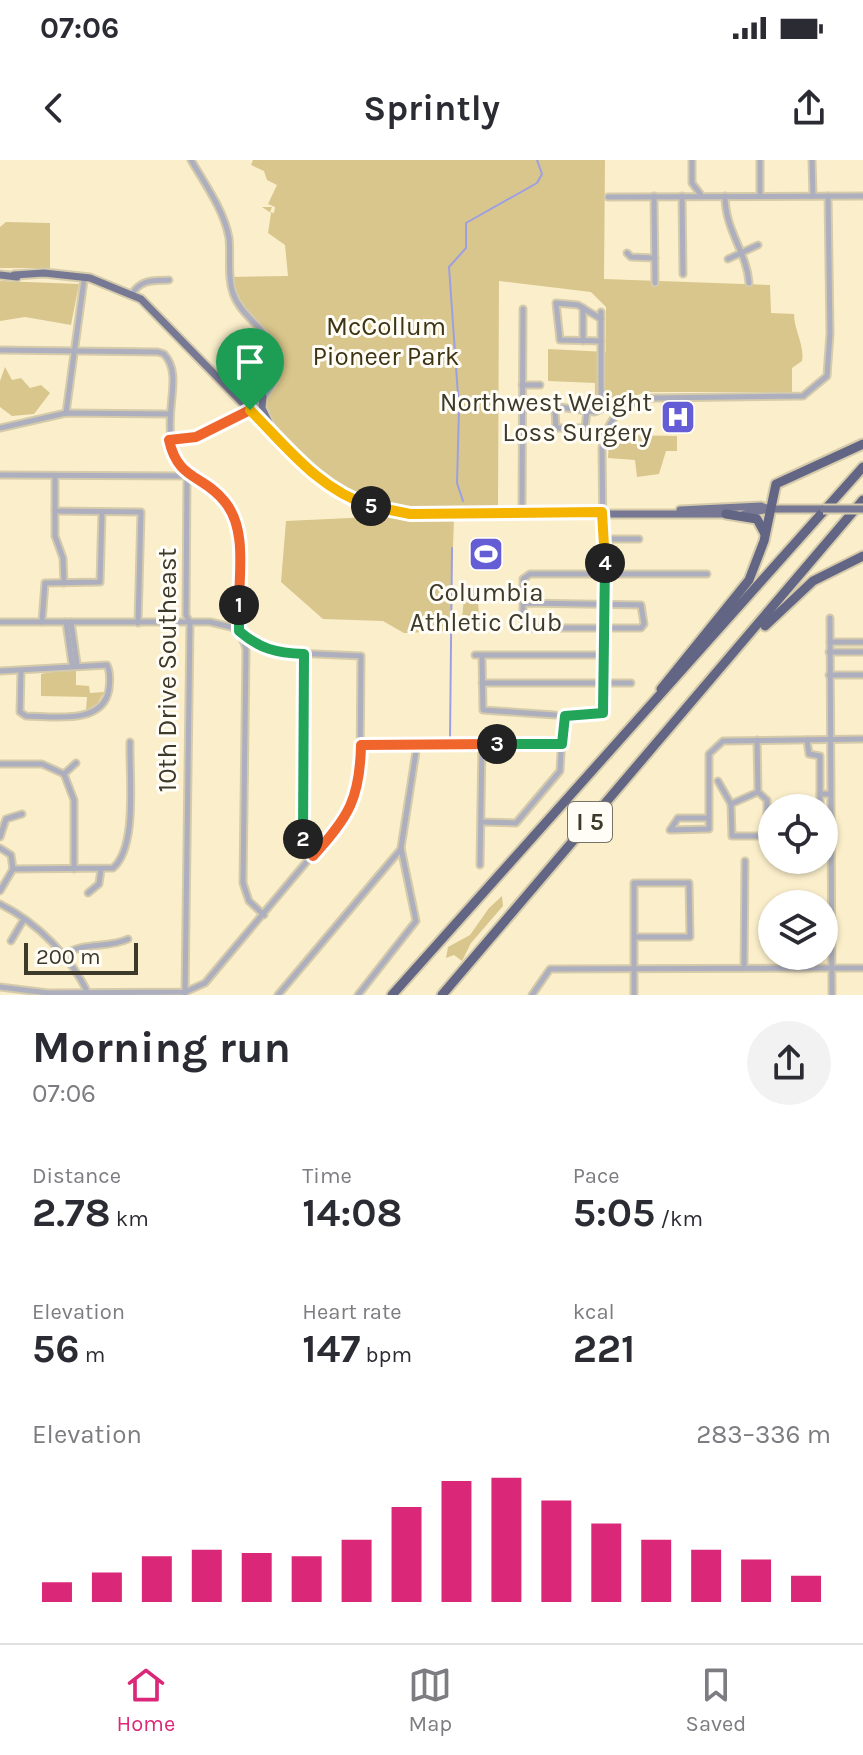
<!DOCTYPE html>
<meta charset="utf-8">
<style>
:root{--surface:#fff;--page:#f2f2f3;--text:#2b2b33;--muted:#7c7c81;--line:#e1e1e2;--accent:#db2777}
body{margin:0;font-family:Karla,sans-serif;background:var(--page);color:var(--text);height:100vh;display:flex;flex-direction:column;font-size:30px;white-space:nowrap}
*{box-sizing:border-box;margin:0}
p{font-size:26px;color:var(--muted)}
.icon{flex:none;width:44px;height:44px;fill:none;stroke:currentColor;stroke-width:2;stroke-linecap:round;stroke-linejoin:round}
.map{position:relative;height:835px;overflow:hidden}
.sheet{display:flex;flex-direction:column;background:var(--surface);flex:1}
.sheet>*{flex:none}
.buttons{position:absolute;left:758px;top:634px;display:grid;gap:16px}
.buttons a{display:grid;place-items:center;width:80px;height:80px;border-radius:50%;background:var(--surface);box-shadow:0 2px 6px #0004;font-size:40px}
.scale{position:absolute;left:24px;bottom:20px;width:114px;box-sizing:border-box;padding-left:8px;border:4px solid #3e3a2b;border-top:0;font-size:22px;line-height:28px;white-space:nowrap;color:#3e3a2b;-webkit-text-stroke:6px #fffdf6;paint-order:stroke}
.pin{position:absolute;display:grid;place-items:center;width:68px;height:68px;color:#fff;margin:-82px -34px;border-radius:50% 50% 50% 0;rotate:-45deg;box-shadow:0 0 8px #0007}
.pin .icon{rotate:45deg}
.km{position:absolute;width:40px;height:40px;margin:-20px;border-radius:50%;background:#222;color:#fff;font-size:22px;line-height:40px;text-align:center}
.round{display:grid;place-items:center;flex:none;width:84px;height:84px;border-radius:42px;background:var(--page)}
.overview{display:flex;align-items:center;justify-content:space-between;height:136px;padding:0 32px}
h1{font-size:44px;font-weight:700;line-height:60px}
.metrics{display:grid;grid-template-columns:repeat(3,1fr);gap:12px;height:136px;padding:8px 32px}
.metrics div{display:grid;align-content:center}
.metrics b{font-size:40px;font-weight:700}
.metrics small{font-size:22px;font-weight:400}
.metrics p{font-size:22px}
.chart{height:224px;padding:16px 32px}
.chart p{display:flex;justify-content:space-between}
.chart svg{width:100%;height:144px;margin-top:8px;stroke:var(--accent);stroke-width:6}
.status{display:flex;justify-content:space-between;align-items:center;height:56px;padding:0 40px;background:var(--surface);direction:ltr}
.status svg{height:22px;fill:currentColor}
header{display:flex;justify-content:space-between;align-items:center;height:104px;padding:0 32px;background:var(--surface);font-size:36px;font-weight:700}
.tabs{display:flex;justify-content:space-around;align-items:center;height:112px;border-top:2px solid var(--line);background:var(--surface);font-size:22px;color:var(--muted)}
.tabs a{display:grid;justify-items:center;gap:4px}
.tabs .on{color:var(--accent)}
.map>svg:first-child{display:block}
.green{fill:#d9c68c}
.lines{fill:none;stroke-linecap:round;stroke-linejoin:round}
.stream{stroke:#9ca0e2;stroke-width:2}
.minor-casing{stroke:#d5cbab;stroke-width:9}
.major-casing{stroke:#d5cbab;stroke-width:11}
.highway-casing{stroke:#d5cbab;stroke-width:13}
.minor{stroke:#adafbe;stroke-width:5}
.major{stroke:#767894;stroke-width:7}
.highway{stroke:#636584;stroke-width:9}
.major-bridge-casing{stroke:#d5cbab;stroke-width:11;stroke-linecap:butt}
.major-bridge{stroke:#767894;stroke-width:7}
.split-1-casing{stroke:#fff;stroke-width:16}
.split-2-casing{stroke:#fff;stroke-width:16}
.split-3-casing{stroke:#fff;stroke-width:16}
.split-4-casing{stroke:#fff;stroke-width:16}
.split-5-casing{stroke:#fff;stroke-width:16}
.split-6-casing{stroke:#fff;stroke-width:16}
.split-1{stroke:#f0652b;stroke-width:10}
.split-2{stroke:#22a559;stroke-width:10}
.split-3{stroke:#f0652b;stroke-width:10}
.split-4{stroke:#22a559;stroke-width:10}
.split-5{stroke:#f5b400;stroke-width:10}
.split-6{stroke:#f5b400;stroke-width:10}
.labels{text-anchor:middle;stroke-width:6;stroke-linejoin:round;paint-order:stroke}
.shield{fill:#fffdf6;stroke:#787468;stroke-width:2}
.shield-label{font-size:24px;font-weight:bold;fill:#3e3a2b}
.park-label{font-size:26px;fill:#3e3414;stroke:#fffdf6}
.poi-label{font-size:26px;fill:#3e3a2b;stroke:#fffdf6;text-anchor:end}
.street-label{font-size:26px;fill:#3e3a2b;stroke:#fffdf6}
</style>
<div class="status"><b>07:06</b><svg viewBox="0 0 49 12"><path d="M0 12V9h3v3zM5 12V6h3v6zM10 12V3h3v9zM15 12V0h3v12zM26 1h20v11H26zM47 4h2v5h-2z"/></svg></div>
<header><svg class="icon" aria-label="back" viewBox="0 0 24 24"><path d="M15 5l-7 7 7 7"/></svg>Sprintly<svg class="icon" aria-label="share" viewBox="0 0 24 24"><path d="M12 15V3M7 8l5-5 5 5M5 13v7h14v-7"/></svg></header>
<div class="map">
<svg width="863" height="835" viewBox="0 0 863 835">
<rect width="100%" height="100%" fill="#fbefcb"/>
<g class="green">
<path d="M 253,0 L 605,0 L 604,119 L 770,125 L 771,153 L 794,154 C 794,170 805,186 802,201 L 792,208 L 792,232 L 645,232 L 614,245 L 595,235 L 595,223 L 548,221 L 548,189 L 606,192 L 606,147 L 591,132 L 499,121 L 498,353 L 389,351 L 329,327 L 268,268 L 263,241 L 278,204 L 271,182 L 238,143 L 230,117 L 288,116 L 285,85 L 268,73 L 271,53 L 262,47 L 272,47 L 270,52 L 274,53 L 275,47 L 268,44 L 277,25 L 267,20 L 264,11 L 251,5 Z"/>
<polygon points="6,62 50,63 50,108 0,108 0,67"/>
<polygon points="0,121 79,124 71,165 25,157 0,161"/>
<polygon points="5,207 12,220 21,218 30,228 41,225 50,233 34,254 12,256 0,247 0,221"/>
<polygon points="628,275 677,276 677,291 666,291 659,314 637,317 635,300 608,298 609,279 623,284"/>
<polygon points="371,357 454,359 450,471 404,473 383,461 323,459 281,422 286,361"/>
<polygon points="465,428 477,428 480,469 461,468"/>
<polygon points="68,509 76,510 76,525 89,526 90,533 104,532 97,544 86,550 87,537 41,536 41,514"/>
<polygon points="502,736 503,746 471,783 462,801 454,795 446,798 448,787 470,775 489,748"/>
</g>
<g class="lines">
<g class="stream">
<polyline points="463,341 457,323 459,249 449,107 466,88 466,63 537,23 542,14 537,0"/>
<polyline points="450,580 452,388"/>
</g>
<g class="minor-casing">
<g id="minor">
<polyline points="692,0 692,23 701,35"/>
<polyline points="760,0 760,36"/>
<polyline points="812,0 813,36"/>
<polyline points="654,36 655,123"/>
<polyline points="682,36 683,114"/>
<path d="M 725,36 C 725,71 747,92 749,123"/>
<polyline points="608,37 863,36"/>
<polyline points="627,93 631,97 655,98"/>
<polyline points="728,99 758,85"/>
<path d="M 132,134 C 141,119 153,121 169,120"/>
<polyline points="583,148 583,181"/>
<polyline points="601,152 601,239 616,254"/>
<polyline points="601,181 560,180 556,143 578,145 601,159"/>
<path d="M 0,190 L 158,192 L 164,194 C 189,221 150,268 187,316 L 186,455 L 190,463 L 185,834"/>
<polyline points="522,225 540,225"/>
<polyline points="587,250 585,268 556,268 555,252 559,247 595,252 606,247"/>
<polyline points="66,253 84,120"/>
<polyline points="0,268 66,253 169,254"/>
<path d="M 169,280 C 207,281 291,242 276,193 C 268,169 241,157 233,133 C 227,116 231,96 229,78 C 224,50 205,24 191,0"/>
<path d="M 0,315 L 187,316 C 259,347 235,404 239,467 C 239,475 245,482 246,490 L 243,723 L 249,741 L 264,755"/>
<polyline points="55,316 55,376 63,398 64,423"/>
<polyline points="55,351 141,352 138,463"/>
<polyline points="522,353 523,149"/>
<polyline points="604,379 639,379"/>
<polyline points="524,443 641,445 644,464 641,468 527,468 523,464 523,419 530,414 707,414"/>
<polyline points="830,458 832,835"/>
<polyline points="0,462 210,462 231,467 271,492 361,496 360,610 350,650 205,823 185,832 48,833 0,827"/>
<polyline points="42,462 45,423 100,422 102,352"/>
<polyline points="66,462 72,504"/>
<polyline points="71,462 77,504"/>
<polyline points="830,482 863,482"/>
<polyline points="829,492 863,492"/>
<polyline points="304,494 302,672 313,696"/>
<polyline points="475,495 605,495"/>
<polyline points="482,496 483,550 555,555"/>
<path d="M 0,511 L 107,505 C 110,511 110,521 109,529 C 103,566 52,556 26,556 L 20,552 L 21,511"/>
<polyline points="829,515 863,515"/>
<polyline points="482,523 631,523"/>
<polyline points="757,580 758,632 767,640 767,676 732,676 731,644 758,632"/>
<polyline points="807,580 809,594 820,596 820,634 830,634"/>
<polyline points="361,585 562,584"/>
<polyline points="0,604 42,604 64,614"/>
<polyline points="64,614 74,640 74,709"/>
<polyline points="64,614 76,603"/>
<polyline points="718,621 731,644"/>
<polyline points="820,648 820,634"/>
<polyline points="709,658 678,658 670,670 709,669 709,594 723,581 863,579"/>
<path d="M 481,662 L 516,663 L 560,611 L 563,559 L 570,555 L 599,555 L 605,549 L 602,288 C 607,258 623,241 654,238 L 803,236 L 827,216 L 830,173 L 828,36"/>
<polyline points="0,677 6,659 22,654"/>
<polyline points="0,688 11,695 13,709"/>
<polyline points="480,705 482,584"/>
<path d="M 13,709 L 113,708 C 138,687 129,614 130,582"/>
<polyline points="0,731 13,709"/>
<polyline points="88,733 99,724 101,709"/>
<path d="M 0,744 C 38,763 71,797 89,835"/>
<polyline points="11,781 24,759"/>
<path d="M 64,795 C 84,781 107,789 128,779"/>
<polyline points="744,808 745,701"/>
<polyline points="278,835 401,689"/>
<polyline points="358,835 416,761 401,688 417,585"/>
<polyline points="532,835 550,809 863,808"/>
<polyline points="634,835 634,723 689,723 690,777 634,777"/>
</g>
</g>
<g class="major-casing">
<g id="major">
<polyline points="0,115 17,117"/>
<path d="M 14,115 L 44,113 L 90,118 L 141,139 L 301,303 C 334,331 366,350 410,354 L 731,354"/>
<polyline points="263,237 262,248 271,267"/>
<polyline points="680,350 761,346 769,349 823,349"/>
<polyline points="744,354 769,349"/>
</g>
</g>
<g class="highway-casing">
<g id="highway">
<polyline points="726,354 757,359 765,374"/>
<polyline points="765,466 813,421 863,396"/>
<polyline points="661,529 749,420 764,381 776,324 863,284"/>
<polyline points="392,835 863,307"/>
<polyline points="442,835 863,340"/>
</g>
</g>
<use href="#minor" class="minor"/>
<use href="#major" class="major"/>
<use href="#highway" class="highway"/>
<g class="major-bridge-casing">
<polyline id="major-bridge" points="823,349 863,349"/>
</g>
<use href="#major-bridge" class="major-bridge"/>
</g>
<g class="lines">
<g class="split-1-casing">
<path id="split-1" d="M 239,445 C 239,413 247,369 225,342 C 203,314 178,321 169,280 L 196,277 L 250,250"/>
</g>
<g class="split-2-casing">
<path id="split-2" d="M 239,445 L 239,471 C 260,489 276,493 304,494 L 303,679"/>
</g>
<g class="split-3-casing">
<path id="split-3" d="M 303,679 L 313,696 C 349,657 360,638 361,585 L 497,584"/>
</g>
<g class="split-4-casing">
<polyline id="split-4" points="497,584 562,584 565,556 603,553 605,403"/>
</g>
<g class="split-5-casing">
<polyline id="split-5" points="371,346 410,354 602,352 605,403"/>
</g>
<g class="split-6-casing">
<path id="split-6" d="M 250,250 C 287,287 319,330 371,346"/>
</g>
<use href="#split-1" class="split-1"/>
<use href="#split-2" class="split-2"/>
<use href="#split-3" class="split-3"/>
<use href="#split-4" class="split-4"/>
<use href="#split-5" class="split-5"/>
<use href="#split-6" class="split-6"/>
</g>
<defs>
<g id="hospital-square" transform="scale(1.8)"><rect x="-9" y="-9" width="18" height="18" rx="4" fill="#645dd6" stroke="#fffdf6"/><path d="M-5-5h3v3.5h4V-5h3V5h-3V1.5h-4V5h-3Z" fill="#fff"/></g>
<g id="stadium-square" transform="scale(1.8)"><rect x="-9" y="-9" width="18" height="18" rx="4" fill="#645dd6" stroke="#fffdf6"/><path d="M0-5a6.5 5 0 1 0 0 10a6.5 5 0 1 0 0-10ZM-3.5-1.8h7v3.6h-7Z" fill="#fff"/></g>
</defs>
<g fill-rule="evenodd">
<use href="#hospital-square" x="678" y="257"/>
<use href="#stadium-square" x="486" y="394"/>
</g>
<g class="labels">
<rect class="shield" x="568" y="642" width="44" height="40" rx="6"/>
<g class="shield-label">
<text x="590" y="670">I 5</text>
</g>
<g class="park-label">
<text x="386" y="175">McCollum<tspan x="386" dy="30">Pioneer Park</tspan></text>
</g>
<g class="poi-label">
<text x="652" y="251">Northwest Weight<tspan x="652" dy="30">Loss Surgery</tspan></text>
<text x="486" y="441" text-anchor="middle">Columbia<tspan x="486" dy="30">Athletic Club</tspan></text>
</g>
<g class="street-label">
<text transform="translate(167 510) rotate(-90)" y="9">10th Drive Southeast</text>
</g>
</g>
</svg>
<div class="buttons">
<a><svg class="icon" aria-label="locate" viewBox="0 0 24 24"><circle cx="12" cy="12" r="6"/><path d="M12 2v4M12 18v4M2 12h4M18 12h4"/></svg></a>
<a><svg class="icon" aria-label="layers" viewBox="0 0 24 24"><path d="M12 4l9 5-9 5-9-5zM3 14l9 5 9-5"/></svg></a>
</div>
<div class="scale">200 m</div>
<div class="pin" style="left:250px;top:250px;background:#1e9e55"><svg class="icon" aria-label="arrive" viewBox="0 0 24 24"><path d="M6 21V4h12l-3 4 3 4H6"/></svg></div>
<b class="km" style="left:239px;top:445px">1</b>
<b class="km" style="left:303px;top:679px">2</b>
<b class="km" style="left:497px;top:584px">3</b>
<b class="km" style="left:605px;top:403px">4</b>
<b class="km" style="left:371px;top:346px">5</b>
</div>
<section class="sheet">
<div class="overview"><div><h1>Morning run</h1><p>07:06</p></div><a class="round"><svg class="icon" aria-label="share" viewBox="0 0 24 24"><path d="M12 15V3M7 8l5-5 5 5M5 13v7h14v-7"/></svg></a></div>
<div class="metrics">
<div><p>Distance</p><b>2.78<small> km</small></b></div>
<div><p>Time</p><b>14:08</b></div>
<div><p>Pace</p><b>5:05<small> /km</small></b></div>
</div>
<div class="metrics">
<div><p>Elevation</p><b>56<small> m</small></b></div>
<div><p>Heart rate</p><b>147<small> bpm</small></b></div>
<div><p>kcal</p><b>221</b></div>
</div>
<div class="chart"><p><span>Elevation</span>283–336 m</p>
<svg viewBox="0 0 160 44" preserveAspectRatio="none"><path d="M5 44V38M15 44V35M25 44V30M35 44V28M45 44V29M55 44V30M65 44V25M75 44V15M85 44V7M95 44V6M105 44V13M115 44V20M125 44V25M135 44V28M145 44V31M155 44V36"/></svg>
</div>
</section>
<nav class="tabs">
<a class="on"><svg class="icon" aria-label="home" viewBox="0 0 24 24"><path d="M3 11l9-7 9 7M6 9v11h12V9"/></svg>Home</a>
<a><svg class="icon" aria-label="map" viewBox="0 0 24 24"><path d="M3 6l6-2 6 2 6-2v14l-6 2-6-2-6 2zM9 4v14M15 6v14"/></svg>Map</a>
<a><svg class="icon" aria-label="saved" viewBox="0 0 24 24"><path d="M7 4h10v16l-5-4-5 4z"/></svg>Saved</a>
</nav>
